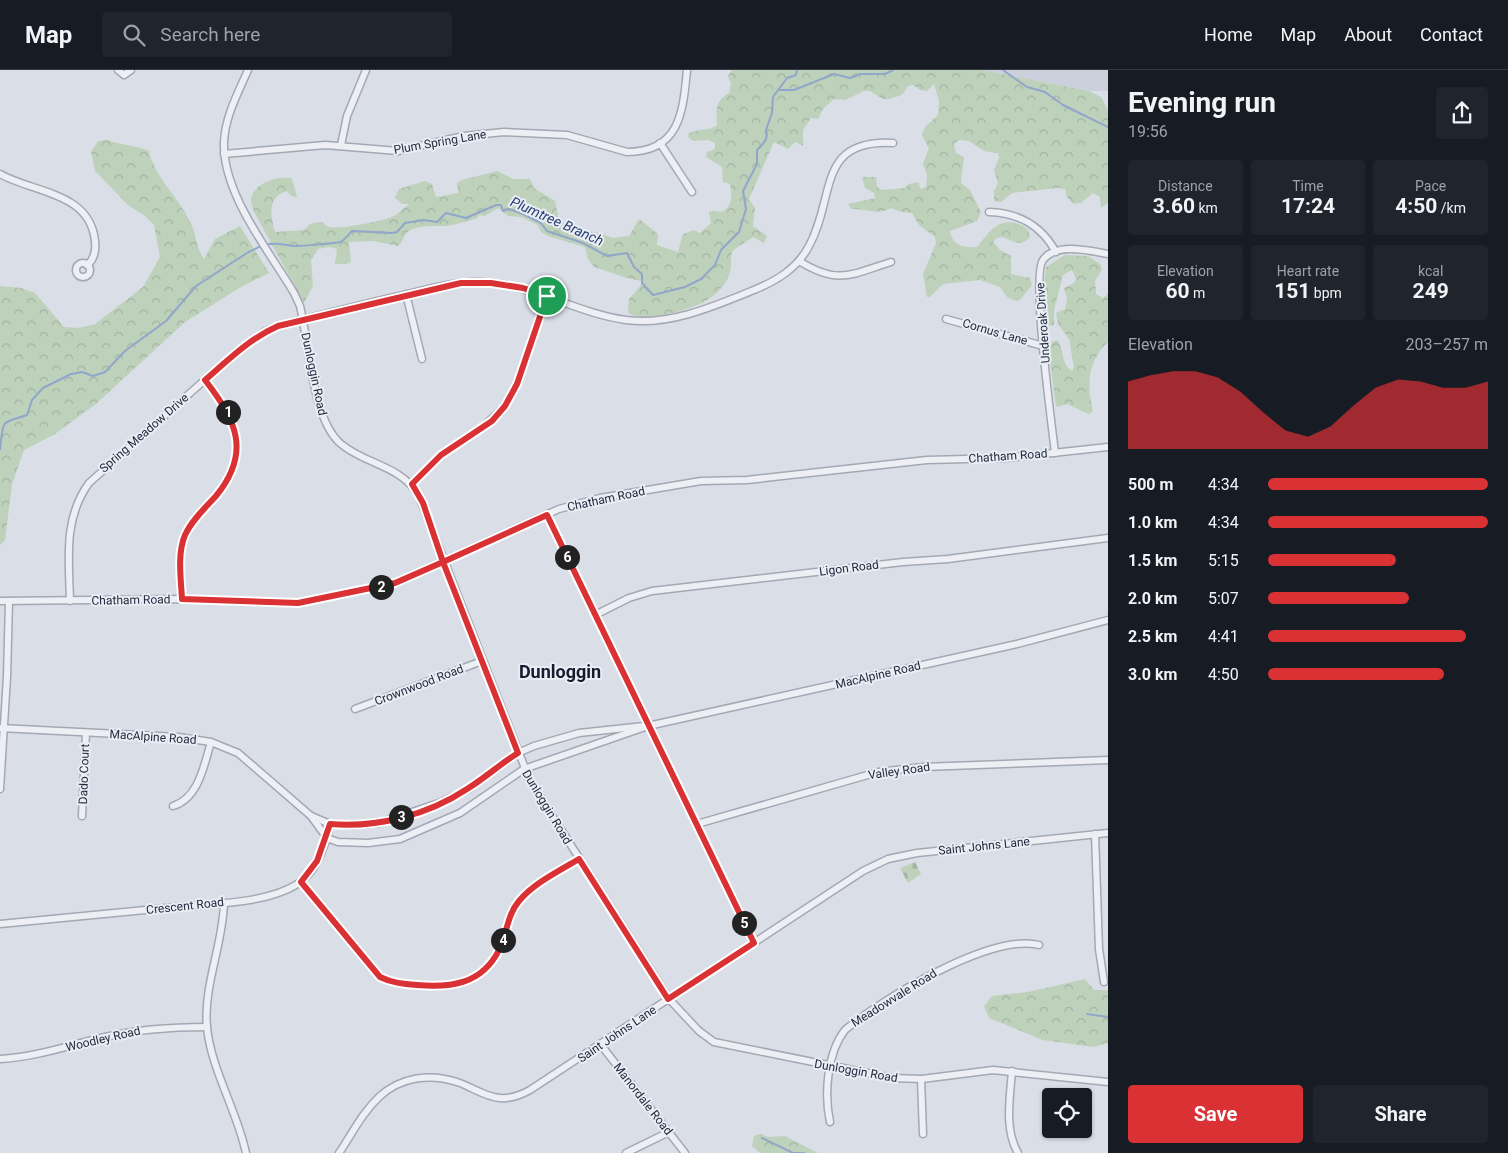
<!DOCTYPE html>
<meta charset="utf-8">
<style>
:root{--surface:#171b24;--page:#20242c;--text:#f1f3f6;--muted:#9ea1a6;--line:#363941;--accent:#da3135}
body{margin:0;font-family:Roboto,sans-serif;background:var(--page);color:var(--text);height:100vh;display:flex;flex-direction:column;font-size:19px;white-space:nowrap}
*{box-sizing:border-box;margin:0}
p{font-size:16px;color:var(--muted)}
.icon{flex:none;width:28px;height:28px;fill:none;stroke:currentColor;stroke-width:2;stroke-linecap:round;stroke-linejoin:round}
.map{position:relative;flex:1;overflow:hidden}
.details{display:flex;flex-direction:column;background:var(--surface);width:400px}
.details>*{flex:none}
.buttons{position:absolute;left:1042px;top:1018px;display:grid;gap:10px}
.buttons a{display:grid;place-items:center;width:50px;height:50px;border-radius:5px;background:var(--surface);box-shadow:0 1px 4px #0004;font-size:25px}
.pin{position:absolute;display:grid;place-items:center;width:42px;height:42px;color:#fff;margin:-21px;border:2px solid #fff;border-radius:50%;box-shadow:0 1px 5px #0007}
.km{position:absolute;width:25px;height:25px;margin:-12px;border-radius:50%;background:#222;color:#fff;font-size:14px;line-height:25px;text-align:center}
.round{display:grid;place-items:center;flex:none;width:52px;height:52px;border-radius:5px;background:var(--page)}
.overview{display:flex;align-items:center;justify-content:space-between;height:85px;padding:0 20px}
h1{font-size:28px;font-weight:700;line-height:38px}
.stats{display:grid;grid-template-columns:repeat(3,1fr);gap:8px;height:85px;padding:5px 20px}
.stats div{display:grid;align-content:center;border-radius:5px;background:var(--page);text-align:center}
.stats b{font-size:21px;font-weight:700}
.stats small{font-size:14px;font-weight:400}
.stats p{font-size:14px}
.chart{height:140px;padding:10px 20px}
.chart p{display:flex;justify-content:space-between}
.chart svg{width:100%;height:90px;margin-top:5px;fill:var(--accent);opacity:.7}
.primary-button{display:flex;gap:10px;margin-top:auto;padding:10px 20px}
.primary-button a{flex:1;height:58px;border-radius:5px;background:var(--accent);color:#fff;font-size:20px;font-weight:700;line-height:58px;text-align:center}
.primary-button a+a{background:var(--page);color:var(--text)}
ul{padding:0 20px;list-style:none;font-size:16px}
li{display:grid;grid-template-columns:80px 60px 1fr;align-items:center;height:38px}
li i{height:12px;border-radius:6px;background:var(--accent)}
header{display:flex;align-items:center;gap:30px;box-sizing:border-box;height:70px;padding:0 25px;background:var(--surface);border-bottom:1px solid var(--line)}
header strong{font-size:24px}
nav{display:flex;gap:28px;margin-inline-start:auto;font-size:18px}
.search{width:350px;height:45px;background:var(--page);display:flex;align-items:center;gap:12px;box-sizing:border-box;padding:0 18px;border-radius:5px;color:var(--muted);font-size:19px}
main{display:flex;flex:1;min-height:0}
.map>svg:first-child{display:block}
.built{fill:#ccd0dc}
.forest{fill:url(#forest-crowns)}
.cemetery{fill:url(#cemetery-stones)}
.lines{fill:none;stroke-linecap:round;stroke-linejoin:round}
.stream{stroke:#91a6cb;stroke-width:2}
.minor-casing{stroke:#a3a8b4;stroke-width:9}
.minor{stroke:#edeff5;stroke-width:6}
.route-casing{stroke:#fff;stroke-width:10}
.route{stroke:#da3135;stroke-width:6}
.labels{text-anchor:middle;stroke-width:4;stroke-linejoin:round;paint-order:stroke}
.street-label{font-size:12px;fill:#232a3e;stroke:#e9edf4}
.water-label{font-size:14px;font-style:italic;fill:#2a4275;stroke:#e9edf4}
.district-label{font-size:18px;font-weight:bold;fill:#161b2e;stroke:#e9edf4}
</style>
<header>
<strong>Map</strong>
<div class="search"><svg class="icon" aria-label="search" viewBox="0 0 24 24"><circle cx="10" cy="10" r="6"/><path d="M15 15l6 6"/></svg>Search here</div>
<nav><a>Home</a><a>Map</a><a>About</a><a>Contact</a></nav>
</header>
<main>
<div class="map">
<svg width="1108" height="1083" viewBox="0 0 1108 1083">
<defs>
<pattern id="forest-crowns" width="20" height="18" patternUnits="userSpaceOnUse" patternTransform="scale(1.25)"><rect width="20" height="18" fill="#bdd1bb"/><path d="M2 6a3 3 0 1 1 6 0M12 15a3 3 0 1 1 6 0" fill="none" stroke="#a2b4a2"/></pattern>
<pattern id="cemetery-stones" width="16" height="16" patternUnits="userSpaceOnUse" patternTransform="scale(1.25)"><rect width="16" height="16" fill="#bdd1bb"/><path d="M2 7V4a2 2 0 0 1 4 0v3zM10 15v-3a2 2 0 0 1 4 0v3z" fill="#a2b4a2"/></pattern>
</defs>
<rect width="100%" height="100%" fill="#dadee7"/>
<polygon class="built" points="983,0 1108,0 1108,21 1089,21"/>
<g class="forest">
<path d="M 732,0 L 983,0 L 1089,21 L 1101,27 L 1108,40 L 1108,133 L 1101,138 L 1100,127 L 1093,123 L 1081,133 L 1073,134 L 1067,127 L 1065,119 L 1058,118 L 1012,123 L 1001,132 L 994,131 L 994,121 L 998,113 L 994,100 L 999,88 L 998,83 L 984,81 L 969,71 L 959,70 L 954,74 L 956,83 L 964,87 L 961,113 L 970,120 L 981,142 L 977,151 L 950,161 C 952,176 964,178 977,177 C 989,163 997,147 1018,154 C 1025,156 1029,159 1030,167 C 1021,177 1014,172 1003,167 L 997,168 L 993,172 L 1000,180 L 1011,186 L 1011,204 L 1030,208 L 1032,215 L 1020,230 L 1016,231 L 1007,227 L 1000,217 L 980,210 L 943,214 L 930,227 L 927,227 L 923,204 L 936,173 L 935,167 L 919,155 L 912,143 L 901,142 L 891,138 C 880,146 863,138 851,139 L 848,134 L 875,128 L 874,123 L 865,118 L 862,107 L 876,107 L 877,117 L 882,120 L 905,118 L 909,114 L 918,112 L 921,119 L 926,117 L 927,105 L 923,94 L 929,78 L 922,65 L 925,57 L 938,45 L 939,31 L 934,14 L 927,21 L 920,20 L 913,15 L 908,16 L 902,25 L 889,29 L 883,29 L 870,21 L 864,21 L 845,30 L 834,29 L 823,39 L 818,49 L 811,48 L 803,60 L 803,76 L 795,72 L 788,79 L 774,72 L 749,129 L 755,138 L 753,156 L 767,166 L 764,173 L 753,167 C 748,171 739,175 734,180 C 728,186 733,194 730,202 C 721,232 685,241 657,246 C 647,247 636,250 628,242 L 629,229 L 641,215 L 641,211 L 627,208 L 594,197 L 588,189 L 585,177 L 548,166 L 541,162 L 538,155 L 521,147 L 508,146 L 498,138 L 485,146 L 479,145 L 476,149 C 466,150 455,156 445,156 C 434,156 419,155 409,161 C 402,165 404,172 398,176 L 373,171 L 349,172 L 351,192 L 346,194 L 335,194 L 337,179 L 329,177 L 318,179 L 311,191 L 313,216 L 304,233 L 254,142 C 253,139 251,134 251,131 C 250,115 278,104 292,109 L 297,127 L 291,126 L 287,121 C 266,127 271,147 275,162 L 304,160 L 310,154 L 321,152 C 322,152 327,156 328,157 C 338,160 384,151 394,146 C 399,143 403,138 409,134 L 402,134 L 395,127 L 399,119 L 425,111 L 432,114 L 436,127 L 458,123 L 457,113 L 462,110 L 497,101 L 513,109 L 530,109 L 534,118 L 555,131 L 559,150 L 573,159 L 599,163 L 613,168 L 629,166 L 639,149 L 658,164 L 657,175 L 678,182 L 683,164 L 694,160 L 700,163 L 711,153 L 709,142 L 714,141 L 721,142 C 733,137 732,126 730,114 L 723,112 L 722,97 L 706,87 L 707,82 L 715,79 L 715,73 L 708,70 L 693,71 L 688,67 L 689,63 C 699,58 708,62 717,55 C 716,40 715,31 729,23 L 731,14 L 728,6 Z"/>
<path d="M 108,70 C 122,76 133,74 149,81 C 155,109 181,129 192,156 C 197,168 196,178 204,189 L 215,169 L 240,156 L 269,203 L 241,217 L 185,252 L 97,333 L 55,364 L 24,380 L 12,414 L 5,470 L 0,475 L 0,216 L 21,218 L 35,223 L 64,257 L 79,258 L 95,254 L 143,217 L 160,187 L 154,155 L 145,146 L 128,135 L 95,101 L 91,82 L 98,71 Z"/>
<path d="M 1065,185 L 1088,186 L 1100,194 L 1102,200 L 1095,211 L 1096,224 L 1103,228 L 1108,224 L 1108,272 C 1087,292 1087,314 1093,341 L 1089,344 L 1067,334 L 1057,337 L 1055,331 L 1049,281 L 1052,272 L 1057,270 C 1065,280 1060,293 1072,301 L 1074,297 L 1069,269 L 1058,254 L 1056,243 L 1065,239 L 1067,228 L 1064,218 L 1074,213 L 1076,209 L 1072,200 L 1063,205 L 1054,240 L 1054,255 L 1050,256 L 1046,253 L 1043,222 L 1046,197 Z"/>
<polygon points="1085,909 1094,920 1108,920 1108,973 1094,977 1043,970 989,948 984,936 992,926 1028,922"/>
<polygon points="761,1064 768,1067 785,1066 818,1083 760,1083 752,1076 754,1066"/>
</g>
<polygon class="cemetery" points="915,792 921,804 908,813 900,798"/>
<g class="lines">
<g class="stream">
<polyline points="1003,0 1027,17 1045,22 1063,35 1108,57"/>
<polyline points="779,20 794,20 834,4 850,8 861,4 885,4 893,0"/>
<path d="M 265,175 C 278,171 285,176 297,176 C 301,176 337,173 340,172 C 345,170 348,165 352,161 L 392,163 L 397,162 L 405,153 L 424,150 L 437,152 L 446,143 L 466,148 L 496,135 L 501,135 L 503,141 L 509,139 L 523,144 L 541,153 L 547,161 L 583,173 L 607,186 L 627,183 L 634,197 L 642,204 L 642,213 L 653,225 L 685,217 L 701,209 L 715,195 L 721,180 L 739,162 L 746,139 L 743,121 L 757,94 L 757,80 C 763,74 769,69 766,60 L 772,43 L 773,27 L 787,8 L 796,5 L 797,0"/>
<path d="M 0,379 C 4,348 0,354 27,345 L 32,330 L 43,318 L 71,304 L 82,302 L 93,306 L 105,302 L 125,281 L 166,251 L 196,216 L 247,183 L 261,176"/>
<polyline points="1087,944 1108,947"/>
<polyline points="762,1068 793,1083"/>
<polyline points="793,1083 804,1083"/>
</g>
<g class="minor-casing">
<g id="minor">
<polyline points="118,0 124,5 131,0"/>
<path d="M 248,0 C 238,23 225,47 224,72 C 222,123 269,181 294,223 L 300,236 C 309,273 312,350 341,374 C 366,395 401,395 419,426 L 530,711 L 669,929 L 699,961 L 714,972 L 892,1008 L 922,1009 L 993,1000 L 1108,1012"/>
<polyline points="660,73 692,122"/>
<polyline points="341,75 347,46 366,0"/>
<path d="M 224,84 L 325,75 L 398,81 L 464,66 L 504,62 L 567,65 L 627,82 C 680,82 683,42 687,0"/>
<path d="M 0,104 C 34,123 90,122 95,171 C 96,180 95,189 87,195"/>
<path d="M 989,142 C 1019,143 1041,155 1056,182"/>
<path d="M 799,191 C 838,215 850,205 891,192"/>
<circle cx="83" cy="200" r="7"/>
<polyline points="406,224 422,289"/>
<polyline points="946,249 1043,276"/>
<path d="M 1055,383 C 1052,355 1031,206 1043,190 C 1056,172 1090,181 1108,184"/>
<polyline points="412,414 441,385 482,358 505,336 517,314 547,226"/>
<polyline points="547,445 754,873"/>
<path d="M 182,529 C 181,509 177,484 185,465 C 192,450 205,438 216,426 C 252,382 236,350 205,310"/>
<polyline points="0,531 182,529 298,533 395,513 559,439 600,428 701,411 747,410 927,390 1006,388 1108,377"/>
<path d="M 70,531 C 69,489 63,449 89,413 L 235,283 L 266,261 L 278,256 C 317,246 356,236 395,227 C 422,221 450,212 477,212 C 529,212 575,243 626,250 C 669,256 715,236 754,220 C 776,211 797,199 809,176 C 836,127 816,69 893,73"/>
<polyline points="595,545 629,528 652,521 903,492 948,489 1108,468"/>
<polyline points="355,639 482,591"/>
<polyline points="0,658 178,667 211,672 238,683 311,746 330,754 353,755 379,753 439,733 467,720 518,683 534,676 579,663 644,656"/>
<polyline points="0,719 7,607 9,531"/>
<path d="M 173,736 C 199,728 204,695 211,672"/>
<polyline points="82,746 86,663"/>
<polyline points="311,746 327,768 338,772 368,773 400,769 460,743 524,699 648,656 1017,574 1108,550"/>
<polyline points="697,754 878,702 923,697 1108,690"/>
<polyline points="1095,764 1099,879 1104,912"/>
<path d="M 301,812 L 380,907 C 392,913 404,914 417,915 C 451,918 482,914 499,880 C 507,864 507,845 519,831 C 535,813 559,801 579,789"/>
<path d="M 224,833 C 223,875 203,916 207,958 C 212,1002 237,1040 246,1083"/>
<path d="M 0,854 C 55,849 111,843 166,838 C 205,834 266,835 299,813 C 317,801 326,773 330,754"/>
<polyline points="601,975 685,1083"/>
<path d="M 0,989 C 36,987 70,975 105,967 C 139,959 172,957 207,957"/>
<path d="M 1012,1001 C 1010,1028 1004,1059 1018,1083"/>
<polyline points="921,1009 923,1064"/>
<path d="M 830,1052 C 824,1024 827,983 845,960 C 882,929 991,863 1039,875"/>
<path d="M 339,1083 C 352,1064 362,1043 379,1027 C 400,1007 430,1003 457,1012 C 472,1017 485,1027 500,1028 C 511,1029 521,1025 530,1020 L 863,801 L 888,789 L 917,783 L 1108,763"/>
<polyline points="626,1083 669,1062"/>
</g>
</g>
<use href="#minor" class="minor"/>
</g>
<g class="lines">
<g class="route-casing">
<path id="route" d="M 547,226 L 523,218 L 491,213 L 461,213 L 278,256 C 249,269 228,290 205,310 C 236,350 252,382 216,426 C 205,438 192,450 185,465 C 177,484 181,509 182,529 L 298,533 L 395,513 L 443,492 L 518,683 C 500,694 485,708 467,719 C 428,745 377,758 330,754 L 317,791 L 301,812 L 380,907 C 392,913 404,914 417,915 C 451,918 482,914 499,880 C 507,864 507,845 519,831 C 534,813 559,801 579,789 L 668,929 L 754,873 L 547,445 L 443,492 L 423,433 L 412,414 L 441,385 L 492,351 L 505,336 L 517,314 L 547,226"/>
</g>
<use href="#route" class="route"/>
</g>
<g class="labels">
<g class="street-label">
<text transform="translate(440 72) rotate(-10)" y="4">Plum Spring Lane</text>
<text transform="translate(1043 253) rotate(-94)" y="4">Underoak Drive</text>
<text transform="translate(995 262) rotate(16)" y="4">Cornus Lane</text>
<text transform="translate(314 304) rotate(78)" y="4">Dunloggin Road</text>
<text transform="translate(144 363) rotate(-41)" y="4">Spring Meadow Drive</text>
<text transform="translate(1008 386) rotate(-4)" y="4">Chatham Road</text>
<text transform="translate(606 429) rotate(-12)" y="4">Chatham Road</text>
<text transform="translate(849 498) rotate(-7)" y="4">Ligon Road</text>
<text transform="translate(131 530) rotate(-1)" y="4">Chatham Road</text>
<text transform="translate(878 605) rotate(-13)" y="4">MacAlpine Road</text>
<text transform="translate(419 615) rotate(-21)" y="4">Crownwood Road</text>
<text transform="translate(153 667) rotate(4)" y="4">MacAlpine Road</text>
<text transform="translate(899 701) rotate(-8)" y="4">Valley Road</text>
<text transform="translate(84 704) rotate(-88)" y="4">Dado Court</text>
<text transform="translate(547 737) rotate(59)" y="4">Dunloggin Road</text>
<text transform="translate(984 776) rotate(-6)" y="4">Saint Johns Lane</text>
<text transform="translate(185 836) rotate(-6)" y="4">Crescent Road</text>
<text transform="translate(894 928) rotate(-32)" y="4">Meadowvale Road</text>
<text transform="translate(617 964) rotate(-34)" y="4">Saint Johns Lane</text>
<text transform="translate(103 969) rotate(-13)" y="4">Woodley Road</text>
<text transform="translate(856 1001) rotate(10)" y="4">Dunloggin Road</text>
<text transform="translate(643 1029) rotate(52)" y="4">Manordale Road</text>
</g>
<g class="water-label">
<text transform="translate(557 151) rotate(24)" y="5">Plumtree Branch</text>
</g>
<g class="district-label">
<text x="560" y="608">Dunloggin</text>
</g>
</g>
</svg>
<div class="buttons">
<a><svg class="icon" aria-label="locate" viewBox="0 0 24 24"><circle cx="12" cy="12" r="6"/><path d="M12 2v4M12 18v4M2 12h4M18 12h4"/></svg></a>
</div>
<div class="pin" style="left:547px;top:226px;background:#1e9e55"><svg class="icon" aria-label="arrive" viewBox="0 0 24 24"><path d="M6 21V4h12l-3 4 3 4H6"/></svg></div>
<b class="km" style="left:228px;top:342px">1</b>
<b class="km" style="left:381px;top:517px">2</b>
<b class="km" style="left:401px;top:747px">3</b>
<b class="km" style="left:503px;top:870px">4</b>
<b class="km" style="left:744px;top:853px">5</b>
<b class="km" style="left:567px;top:487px">6</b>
</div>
<section class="details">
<div class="overview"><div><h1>Evening run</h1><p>19:56</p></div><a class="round"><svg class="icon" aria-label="share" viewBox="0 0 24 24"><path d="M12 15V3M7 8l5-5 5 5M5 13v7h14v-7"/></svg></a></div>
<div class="stats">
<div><p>Distance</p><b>3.60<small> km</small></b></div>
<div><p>Time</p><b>17:24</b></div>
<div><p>Pace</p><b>4:50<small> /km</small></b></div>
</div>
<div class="stats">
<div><p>Elevation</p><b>60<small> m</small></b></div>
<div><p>Heart rate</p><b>151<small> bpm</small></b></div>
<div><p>kcal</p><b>249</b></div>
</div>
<div class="chart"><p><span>Elevation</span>203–257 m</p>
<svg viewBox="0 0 160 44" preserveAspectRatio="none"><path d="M0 44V11L10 8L20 6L30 6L40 9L50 16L60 26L70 35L80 38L90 33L100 23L110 14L120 10L130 11L140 14L150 14L160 11V44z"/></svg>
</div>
<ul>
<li><b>500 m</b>4:34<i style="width:100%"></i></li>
<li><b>1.0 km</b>4:34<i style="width:100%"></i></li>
<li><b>1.5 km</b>5:15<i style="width:58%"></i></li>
<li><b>2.0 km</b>5:07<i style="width:64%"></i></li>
<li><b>2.5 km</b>4:41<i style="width:90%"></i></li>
<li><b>3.0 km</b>4:50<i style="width:80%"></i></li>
</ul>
<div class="primary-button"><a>Save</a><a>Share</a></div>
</section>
</main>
